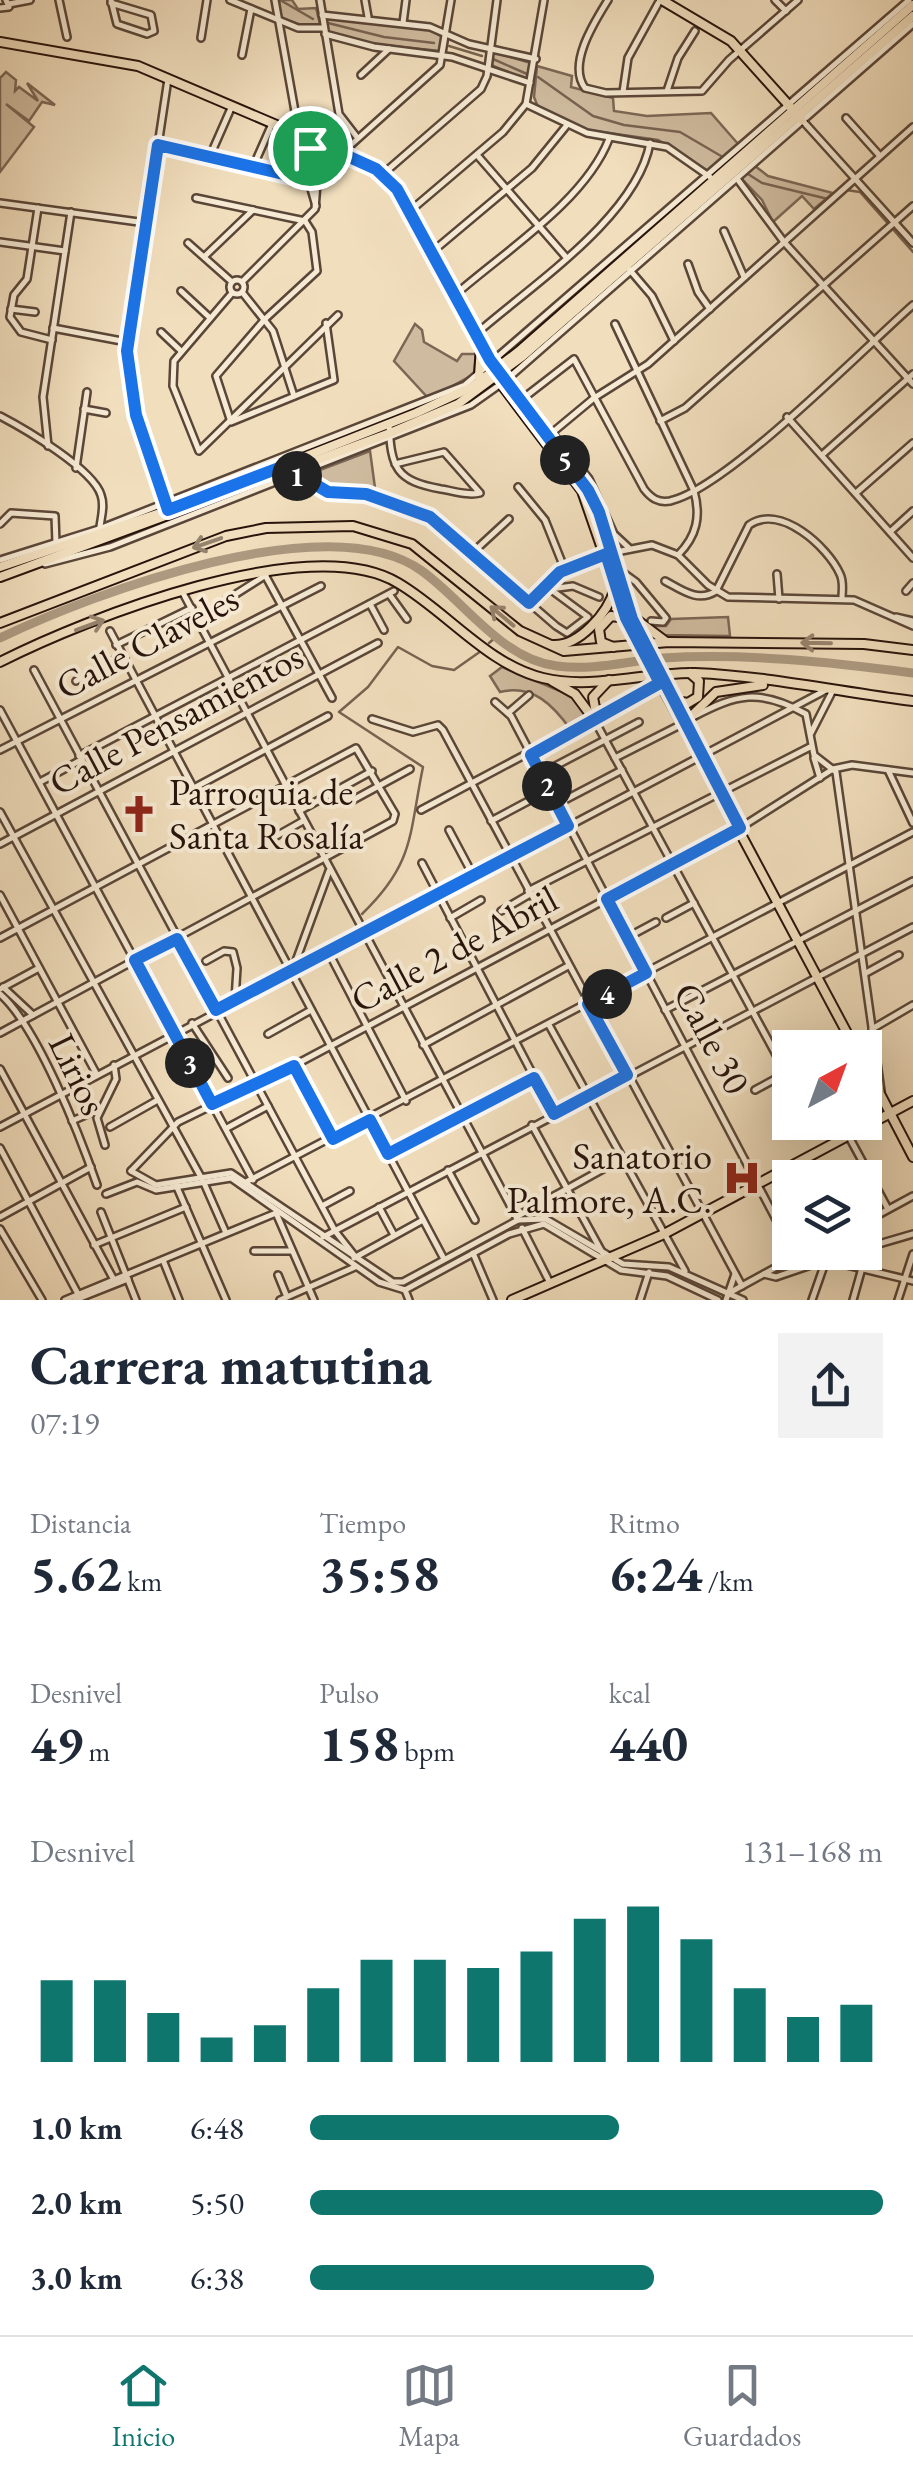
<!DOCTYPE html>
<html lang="es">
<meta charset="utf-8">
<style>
:root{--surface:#fff;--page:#f2f2f3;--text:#1f2937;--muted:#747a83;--line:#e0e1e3;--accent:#0f766e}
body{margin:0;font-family:"EB Garamond",serif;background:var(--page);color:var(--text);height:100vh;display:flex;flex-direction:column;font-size:38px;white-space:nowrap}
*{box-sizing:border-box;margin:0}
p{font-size:32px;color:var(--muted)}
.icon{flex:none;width:55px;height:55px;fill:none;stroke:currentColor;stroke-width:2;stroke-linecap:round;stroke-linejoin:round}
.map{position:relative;height:1300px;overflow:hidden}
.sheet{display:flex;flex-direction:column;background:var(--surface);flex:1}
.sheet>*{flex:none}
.needle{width:65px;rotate:41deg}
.tools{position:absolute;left:772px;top:1030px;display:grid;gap:20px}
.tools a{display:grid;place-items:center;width:110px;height:110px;border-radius:0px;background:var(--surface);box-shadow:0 10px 40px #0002;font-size:50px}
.pin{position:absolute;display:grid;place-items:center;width:85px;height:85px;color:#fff;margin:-42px;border:5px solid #fff;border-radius:50%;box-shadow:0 2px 10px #0007}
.km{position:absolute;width:50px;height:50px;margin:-25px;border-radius:50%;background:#222;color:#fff;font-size:28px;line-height:50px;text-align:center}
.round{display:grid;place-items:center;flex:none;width:105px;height:105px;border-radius:0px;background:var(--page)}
.headline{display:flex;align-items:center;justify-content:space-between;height:170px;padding:0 30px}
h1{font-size:55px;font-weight:700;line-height:75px}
.stats{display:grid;grid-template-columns:repeat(3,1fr);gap:15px;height:170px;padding:10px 30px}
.stats div{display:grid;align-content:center}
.stats b{font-size:50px;font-weight:700}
.stats small{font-size:28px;font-weight:400}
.stats p{font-size:28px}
.chart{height:280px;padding:20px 30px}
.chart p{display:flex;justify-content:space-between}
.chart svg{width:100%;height:180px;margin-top:10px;stroke:var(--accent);stroke-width:6}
ul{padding:0 30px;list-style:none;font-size:32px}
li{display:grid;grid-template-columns:160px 120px 1fr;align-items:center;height:75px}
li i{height:25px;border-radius:12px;background:var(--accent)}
.dock{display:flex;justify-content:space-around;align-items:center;height:140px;border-top:2px solid var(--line);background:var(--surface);font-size:28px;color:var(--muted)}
.dock a{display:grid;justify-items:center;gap:5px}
.dock .selected{color:var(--accent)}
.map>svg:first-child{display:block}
.green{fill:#cfbb9f;stroke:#7b6755;stroke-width:2.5}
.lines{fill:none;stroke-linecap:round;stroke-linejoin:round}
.stream{stroke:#776351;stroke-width:2.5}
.river{stroke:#ac9980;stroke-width:9}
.minor-casing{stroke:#5a4638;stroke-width:10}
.major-casing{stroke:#27130b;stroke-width:12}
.minor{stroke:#f6ead4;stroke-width:5}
.major{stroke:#f1debd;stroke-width:8}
.major-bridge-casing{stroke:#27130b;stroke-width:12;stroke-linecap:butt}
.major-bridge{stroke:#f1debd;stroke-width:8}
.oneway{stroke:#96836d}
.route-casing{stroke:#fff;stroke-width:20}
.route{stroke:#1a73e8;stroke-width:12}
.labels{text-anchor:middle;stroke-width:8;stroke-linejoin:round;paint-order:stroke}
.street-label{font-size:38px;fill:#27130b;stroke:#f6ead4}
.poi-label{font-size:38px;fill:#27130b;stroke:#f6ead4;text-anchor:start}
</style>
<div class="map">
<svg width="913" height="1300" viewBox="0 0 913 1300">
<rect width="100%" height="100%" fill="#f1debd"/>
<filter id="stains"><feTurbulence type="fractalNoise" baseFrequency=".002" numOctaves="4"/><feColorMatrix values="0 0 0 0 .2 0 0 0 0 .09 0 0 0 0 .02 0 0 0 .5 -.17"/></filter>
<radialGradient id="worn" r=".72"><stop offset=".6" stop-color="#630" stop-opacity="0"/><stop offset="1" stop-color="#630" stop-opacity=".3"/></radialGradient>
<g class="green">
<polygon points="279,0 292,0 298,9 316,8 320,24 304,26 281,18"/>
<polygon points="326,17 429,29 442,37 440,51 363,43 328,32"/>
<polygon points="493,52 531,63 529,81 491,65"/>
<polygon points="537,66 572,76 571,87 613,98 614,111 647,116 711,113 739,145 708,171 658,140 588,130 538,107 534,97"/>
<polygon points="6,72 16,80 15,91 19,87 38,101 27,83 55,105 42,102 29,121 6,104 34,127 0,172 0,78"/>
<polygon points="755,166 768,176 833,193 814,209 802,196 773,222 762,200 741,178"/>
<polygon points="415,324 422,330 424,342 457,361 462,354 476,354 474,374 429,399 394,361"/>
<path d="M 370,451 L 376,495 C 348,486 331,491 304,476 Z"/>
<polygon points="728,617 730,636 661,635 650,626 666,626 671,619"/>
<path d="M 502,667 L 572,696 L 590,720 L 571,730 C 553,705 533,684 500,692 L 490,676 Z"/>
</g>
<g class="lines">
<g class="stream">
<polyline points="280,0 313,19"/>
<polyline points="328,23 384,37 434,43"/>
<polyline points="449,46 482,56"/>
<polyline points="493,59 527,74"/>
<polyline points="538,77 593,116 624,125 680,132 721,156"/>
<polyline points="748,174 762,183 832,200"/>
<polyline points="846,190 860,192 913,252"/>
<polyline points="489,643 497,636"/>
<path d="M 362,914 C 415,863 409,834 423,767 L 339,712 L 368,687 L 398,647 L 432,666 L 454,670 L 481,651"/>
</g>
<path class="river" d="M 0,638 C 94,593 329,504 422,571 C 464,601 501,659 557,666 C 592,671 628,661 663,658 C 746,653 830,662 913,673"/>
<g class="minor-casing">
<g id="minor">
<polyline points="59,0 67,37"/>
<polyline points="111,0 117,24 147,34 154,31 151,15 111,3"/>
<polyline points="230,0 298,28 324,28"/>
<polyline points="275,0 296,117 293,132"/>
<polyline points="320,0 339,114 356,136"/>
<polyline points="365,0 368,17"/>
<path d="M 608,0 C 595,21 567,64 585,88 L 606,93 L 702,91 L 729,60 L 798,0"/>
<polyline points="775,0 786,11"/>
<polyline points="9,4 30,0"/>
<polyline points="0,8 9,7 6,0"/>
<polyline points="322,15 430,27 469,44 536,59"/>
<polyline points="403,23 406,0"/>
<polyline points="325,34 374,47 452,57 530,83"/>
<polyline points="201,38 207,0"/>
<polyline points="242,55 251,9"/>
<polyline points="361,75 389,49"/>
<polyline points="667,91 678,58 695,31"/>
<polyline points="623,92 628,58 660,0"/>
<polyline points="526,104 587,133 667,147 710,177"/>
<polyline points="846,118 880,156"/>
<polyline points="802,120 913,243"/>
<polyline points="312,142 307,175 316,206"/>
<polyline points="158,145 288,175 307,169"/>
<polyline points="343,152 440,65 451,0"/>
<polyline points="477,155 565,256"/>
<polyline points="210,156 232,106"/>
<polyline points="253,167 272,124"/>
<polyline points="383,174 481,89 487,76 497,0"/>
<polyline points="738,180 784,242 913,384"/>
<polyline points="196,198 305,221"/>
<polyline points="0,203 146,223"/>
<polyline points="38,208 27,279 14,295 10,317 21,332 52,340"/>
<polyline points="410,211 503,132 526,104 544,0"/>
<polyline points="305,221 312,232 317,271 265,319 216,376 231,422 334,380 326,323"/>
<polyline points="724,231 744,277"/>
<polyline points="0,242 65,251"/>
<polyline points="188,243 232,282"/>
<polyline points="432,252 532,168 567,125"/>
<polyline points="205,256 253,210"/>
<polyline points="688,264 698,292 710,309"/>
<polyline points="629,269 652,296 674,341"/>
<circle cx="237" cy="287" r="7"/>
<polyline points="242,282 315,209 320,144"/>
<polyline points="181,291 209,317"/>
<polyline points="242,292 273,331 294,396"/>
<polyline points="232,293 174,361 173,386 199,451 338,315"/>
<path d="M 455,295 C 505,251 585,201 609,139"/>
<polyline points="11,309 35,312"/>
<path d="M 615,324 L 694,491 C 701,516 697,536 678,555"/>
<polyline points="53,328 127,342"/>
<polyline points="161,332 180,350"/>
<path d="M 476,334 C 532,285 637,216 650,143"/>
<path d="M 521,400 L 574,359 L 644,489 C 651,498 658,503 670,501 C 726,489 863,349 913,305"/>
<polyline points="84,409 106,413"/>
<path d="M 0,416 C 25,429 93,469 101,495 C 105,506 101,517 100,527"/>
<polyline points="787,417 913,558"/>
<polyline points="660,421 685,408 913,206"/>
<path d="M 389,424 C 391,468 396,481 441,489 C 454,491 468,496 480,493 L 444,452 L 395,464"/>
<polyline points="552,433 589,479 614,534 629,548"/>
<polyline points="547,437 594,398 648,364 913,127"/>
<polyline points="48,446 43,397 71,212"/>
<polyline points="822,455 913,374"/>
<polyline points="76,468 87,392"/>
<polyline points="294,473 328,491 365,495 430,517 556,626 567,633 588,617 546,586"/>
<polyline points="518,487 545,520 565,570"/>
<polyline points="856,493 913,443"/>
<polyline points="165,502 136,415 127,351 168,79"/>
<polyline points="0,524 11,513 55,516 56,543"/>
<polyline points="890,532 913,511"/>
<polyline points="470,555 509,519"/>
<polyline points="0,560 99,529 465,385 909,0"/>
<polyline points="45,564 110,547 471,405 505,381 913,24"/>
<polyline points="618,569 636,582 666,618 663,622 651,621"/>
<polyline points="264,573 332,698"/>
<polyline points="777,574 779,599"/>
<path d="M 665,581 C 682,590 698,603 716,591"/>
<polyline points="550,589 573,586 599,597"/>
<path d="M 716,591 L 749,525 C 780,503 828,547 840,574 C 844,582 842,590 842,598"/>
<polyline points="906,591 913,583"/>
<polyline points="183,593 518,1220"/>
<polyline points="389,594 407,619"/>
<polyline points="529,603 565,570 606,554 652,545 678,555 708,585 728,597 854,600 913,626"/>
<polyline points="370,604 384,630"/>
<polyline points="896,617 913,621"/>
<polyline points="198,618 266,575"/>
<polyline points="110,631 444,1259"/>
<polyline points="116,645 192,608"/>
<polyline points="34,670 335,1231 354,1255"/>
<polyline points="76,681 121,656"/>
<polyline points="495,702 511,716 790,1246"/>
<polyline points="0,710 253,1180"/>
<polyline points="508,713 529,695"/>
<path d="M 693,717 C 737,694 759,688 806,714 L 814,755 L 836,772 L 881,1091"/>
<polyline points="372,719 413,732 438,725 443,730 742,1286"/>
<polyline points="595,721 786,1073"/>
<polyline points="811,733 833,690"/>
<polyline points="0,750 321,586"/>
<polyline points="79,756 394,591"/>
<polyline points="615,758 684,723"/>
<polyline points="814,758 820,778"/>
<polyline points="888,770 913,823"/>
<polyline points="540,774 639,722"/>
<polyline points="40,782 81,760"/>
<polyline points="192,789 328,716"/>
<polyline points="353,800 410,769"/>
<polyline points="557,804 622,770"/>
<polyline points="421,810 660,683"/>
<polyline points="299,811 372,771"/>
<polyline points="0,812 202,1179"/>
<polyline points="491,821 549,790"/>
<polyline points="449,830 474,877"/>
<polyline points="271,839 303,821"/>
<polyline points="0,844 378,643"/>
<polyline points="422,863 553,1113"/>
<polyline points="528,891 810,747"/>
<polyline points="0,895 97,1075"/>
<polyline points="501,911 530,894"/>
<polyline points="450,918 481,900"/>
<polyline points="666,918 694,903"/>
<polyline points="628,937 656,922"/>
<polyline points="0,938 356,748 395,814 393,821 0,1033"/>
<polyline points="329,953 406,1101"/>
<polyline points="206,961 224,951 233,952 237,968 235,1000"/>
<polyline points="293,969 329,871"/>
<polyline points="866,973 899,955"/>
<polyline points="3,987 33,1015"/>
<polyline points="0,989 39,968"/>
<path d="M 0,994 C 37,1026 80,1136 97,1185"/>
<polyline points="665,1010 913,881"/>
<polyline points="192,1023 228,1078"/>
<polyline points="549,1025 685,1271"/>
<polyline points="872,1029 913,1005"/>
<polyline points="268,1034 311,1010"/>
<polyline points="423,1045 568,966"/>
<polyline points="834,1048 851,1038"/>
<polyline points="293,1066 332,1139"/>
<polyline points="0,1069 114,1280"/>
<polyline points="755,1090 790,1071"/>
<polyline points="72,1121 97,1110"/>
<polyline points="532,1125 603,1254"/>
<polyline points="0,1127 826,690"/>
<polyline points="110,1127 156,1101"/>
<polyline points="227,1128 268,1106"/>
<polyline points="848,1135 888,1209"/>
<polyline points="105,1145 97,1118 116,1079 114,1065"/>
<polyline points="0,1148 78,1294"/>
<polyline points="387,1154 534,1077"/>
<polyline points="448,1170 475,1220"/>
<polyline points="131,1171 178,1122 293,1066 740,828 833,769 852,765 913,773"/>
<polyline points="131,1171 156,1185 231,1173 393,1282 403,1282 518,1220 546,1219 623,1264 669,1267 743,1300"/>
<polyline points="246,1182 913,832"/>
<polyline points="204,1183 226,1233"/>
<polyline points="176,1185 226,1300"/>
<polyline points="106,1194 137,1182 156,1190 231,1178 379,1282 405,1290 509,1234 544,1224 621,1270 667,1276 718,1300"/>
<polyline points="322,1206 350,1191"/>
<polyline points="379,1207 394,1235"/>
<polyline points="101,1212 136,1300"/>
<polyline points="276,1213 314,1300"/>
<polyline points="0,1217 91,1167"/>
<polyline points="516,1217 623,1158"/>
<polyline points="865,1222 913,1196"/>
<polyline points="522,1228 550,1283"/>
<polyline points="0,1229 42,1300"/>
<polyline points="323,1237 913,927"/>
<polyline points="94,1245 186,1207"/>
<polyline points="865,1248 913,1234"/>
<polyline points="254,1251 291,1251"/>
<polyline points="823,1252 826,1260 913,1281"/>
<polyline points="473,1253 493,1300"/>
<polyline points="354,1258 423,1220"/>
<polyline points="163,1260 179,1300"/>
<polyline points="764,1274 776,1277 849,1252"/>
<polyline points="278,1275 287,1297"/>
<polyline points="405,1290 409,1300"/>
<polyline points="729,1293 804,1252"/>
<polyline points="65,1300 276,1213"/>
<polyline points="75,1300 128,1279"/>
<polyline points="280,1300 355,1267"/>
<polyline points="640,1300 649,1272"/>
<polyline points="726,1300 735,1274"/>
<polyline points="812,1300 826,1260"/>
<polyline points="853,1300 862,1268"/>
<polyline points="898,1300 913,1254"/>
</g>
</g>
<g class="major-casing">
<g id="major">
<polyline points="662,0 731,41 802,120"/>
<polyline points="0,42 138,66 342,153 390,181 501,384 582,491 628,624"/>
<polyline points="501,375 594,500 635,625"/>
<polyline points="479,376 481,346"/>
<polyline points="0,567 169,510 416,413 472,387 519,351 913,5"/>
<polyline points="0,577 390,433 458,404 523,356 913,16"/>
<polyline points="637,620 665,641"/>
<polyline points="0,623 226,536 266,528 353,526 412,544 520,631 564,651 669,642 864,644 913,650"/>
<path d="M 552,645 C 579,647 608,613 615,588"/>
<polyline points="613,647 601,642 599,629 611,616 626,618"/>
<path d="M 0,662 C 87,618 309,530 398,583 C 446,611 488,665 543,678 C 592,690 645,672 695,673 C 767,676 841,692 913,701"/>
<polyline points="663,677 680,710"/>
<polyline points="658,679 855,1048"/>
<polyline points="552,681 575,694 595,721"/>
<polyline points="675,701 688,703 698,697 699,681 690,673"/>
<polyline points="607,714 595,708 593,697 609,680"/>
<polyline points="685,722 716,692 763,685"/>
<polyline points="865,1065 913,1157"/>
<polyline points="512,1300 664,1234 913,1101"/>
</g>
</g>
<use href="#minor" class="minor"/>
<use href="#major" class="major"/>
<g class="major-bridge-casing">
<g id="major-bridge">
<polyline points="628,624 658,679"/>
<polyline points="635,625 663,677"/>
</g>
</g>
<use href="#major-bridge" class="major-bridge"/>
</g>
<defs><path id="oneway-shaft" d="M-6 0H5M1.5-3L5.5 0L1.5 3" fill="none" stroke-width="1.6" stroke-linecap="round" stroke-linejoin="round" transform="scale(2.5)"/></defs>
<g class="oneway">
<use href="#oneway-shaft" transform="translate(207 543) rotate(161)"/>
<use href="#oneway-shaft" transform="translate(502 616) rotate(-140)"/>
<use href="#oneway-shaft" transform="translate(90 625) rotate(-20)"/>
<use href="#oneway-shaft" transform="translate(816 643) rotate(-179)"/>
</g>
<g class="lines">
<g class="route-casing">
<polygon id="route" points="312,140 376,169 397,189 490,360 588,490 599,512 632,619 740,828 607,899 646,973 588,1004 627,1075 554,1114 534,1078 388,1154 370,1120 333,1139 294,1066 212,1104 135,960 177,939 216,1010 568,826 531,755 660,683 626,618 606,554 560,572 529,603 430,517 366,494 328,492 284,466 168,510 136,415 127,351 158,145 292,176 307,169"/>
</g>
<use href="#route" class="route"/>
</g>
<defs>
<g id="church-bare" transform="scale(3)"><path d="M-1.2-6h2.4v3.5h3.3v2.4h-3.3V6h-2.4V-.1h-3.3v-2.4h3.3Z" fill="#8f2418" stroke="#f6ead4" stroke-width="2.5" paint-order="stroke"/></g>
<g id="hospital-bare" transform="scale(3)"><path d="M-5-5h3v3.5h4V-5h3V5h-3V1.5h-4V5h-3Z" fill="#8f2418" stroke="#f6ead4" stroke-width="2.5" paint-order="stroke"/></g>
</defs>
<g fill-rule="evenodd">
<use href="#church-bare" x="139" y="814"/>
<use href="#hospital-bare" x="742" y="1178"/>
</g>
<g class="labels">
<g class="street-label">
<text transform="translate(147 642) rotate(-28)" y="13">Calle Claveles</text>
<text transform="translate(176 719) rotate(-28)" y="13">Calle Pensamientos</text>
<text transform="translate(454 949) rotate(-28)" y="13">Calle 2 de Abril</text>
<text transform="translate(712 1038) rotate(62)" y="13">Calle 30</text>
<text transform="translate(78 1074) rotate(64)" y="13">Lirios</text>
</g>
<g class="poi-label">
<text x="169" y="805">Parroquia de<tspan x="169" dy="44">Santa Rosalía</tspan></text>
<text x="712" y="1169" text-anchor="end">Sanatorio<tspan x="712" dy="44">Palmore, A.C.</tspan></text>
</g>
</g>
<rect width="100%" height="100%" filter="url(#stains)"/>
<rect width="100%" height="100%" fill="url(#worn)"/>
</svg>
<div class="tools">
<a><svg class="needle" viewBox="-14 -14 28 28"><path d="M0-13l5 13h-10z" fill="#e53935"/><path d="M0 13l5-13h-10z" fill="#747a83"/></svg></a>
<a><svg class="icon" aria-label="layers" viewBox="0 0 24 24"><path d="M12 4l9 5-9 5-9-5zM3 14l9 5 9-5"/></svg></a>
</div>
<div class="pin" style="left:310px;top:148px;background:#1e9e55"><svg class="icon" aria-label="arrive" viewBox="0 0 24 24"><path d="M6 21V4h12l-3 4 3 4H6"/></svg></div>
<b class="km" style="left:297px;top:476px">1</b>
<b class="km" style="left:547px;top:786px">2</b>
<b class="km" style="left:190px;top:1063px">3</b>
<b class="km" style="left:607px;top:994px">4</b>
<b class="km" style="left:565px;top:460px">5</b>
</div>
<section class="sheet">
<div class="headline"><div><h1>Carrera matutina</h1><p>07:19</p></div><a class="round"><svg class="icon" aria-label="share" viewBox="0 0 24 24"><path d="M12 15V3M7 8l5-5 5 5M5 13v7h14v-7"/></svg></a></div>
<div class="stats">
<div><p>Distancia</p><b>5.62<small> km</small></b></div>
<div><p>Tiempo</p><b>35:58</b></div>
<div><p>Ritmo</p><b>6:24<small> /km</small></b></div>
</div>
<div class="stats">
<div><p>Desnivel</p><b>49<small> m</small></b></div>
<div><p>Pulso</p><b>158<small> bpm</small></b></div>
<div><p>kcal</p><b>440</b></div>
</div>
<div class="chart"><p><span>Desnivel</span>131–168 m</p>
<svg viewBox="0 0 160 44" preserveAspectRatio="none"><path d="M5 44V24M15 44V24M25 44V32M35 44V38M45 44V35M55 44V26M65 44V19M75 44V19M85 44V21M95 44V17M105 44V9M115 44V6M125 44V14M135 44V26M145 44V33M155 44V30"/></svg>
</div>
<ul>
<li><b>1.0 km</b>6:48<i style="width:54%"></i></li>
<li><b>2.0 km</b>5:50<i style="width:100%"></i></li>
<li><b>3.0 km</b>6:38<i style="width:60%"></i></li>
</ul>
</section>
<nav class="dock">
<a class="selected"><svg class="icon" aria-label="home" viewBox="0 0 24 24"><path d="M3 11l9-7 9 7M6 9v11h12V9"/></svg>Inicio</a>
<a><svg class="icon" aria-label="map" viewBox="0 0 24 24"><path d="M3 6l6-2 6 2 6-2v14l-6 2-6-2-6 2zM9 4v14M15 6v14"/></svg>Mapa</a>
<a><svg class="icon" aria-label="saved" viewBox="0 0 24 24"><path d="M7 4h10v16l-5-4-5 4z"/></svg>Guardados</a>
</nav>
